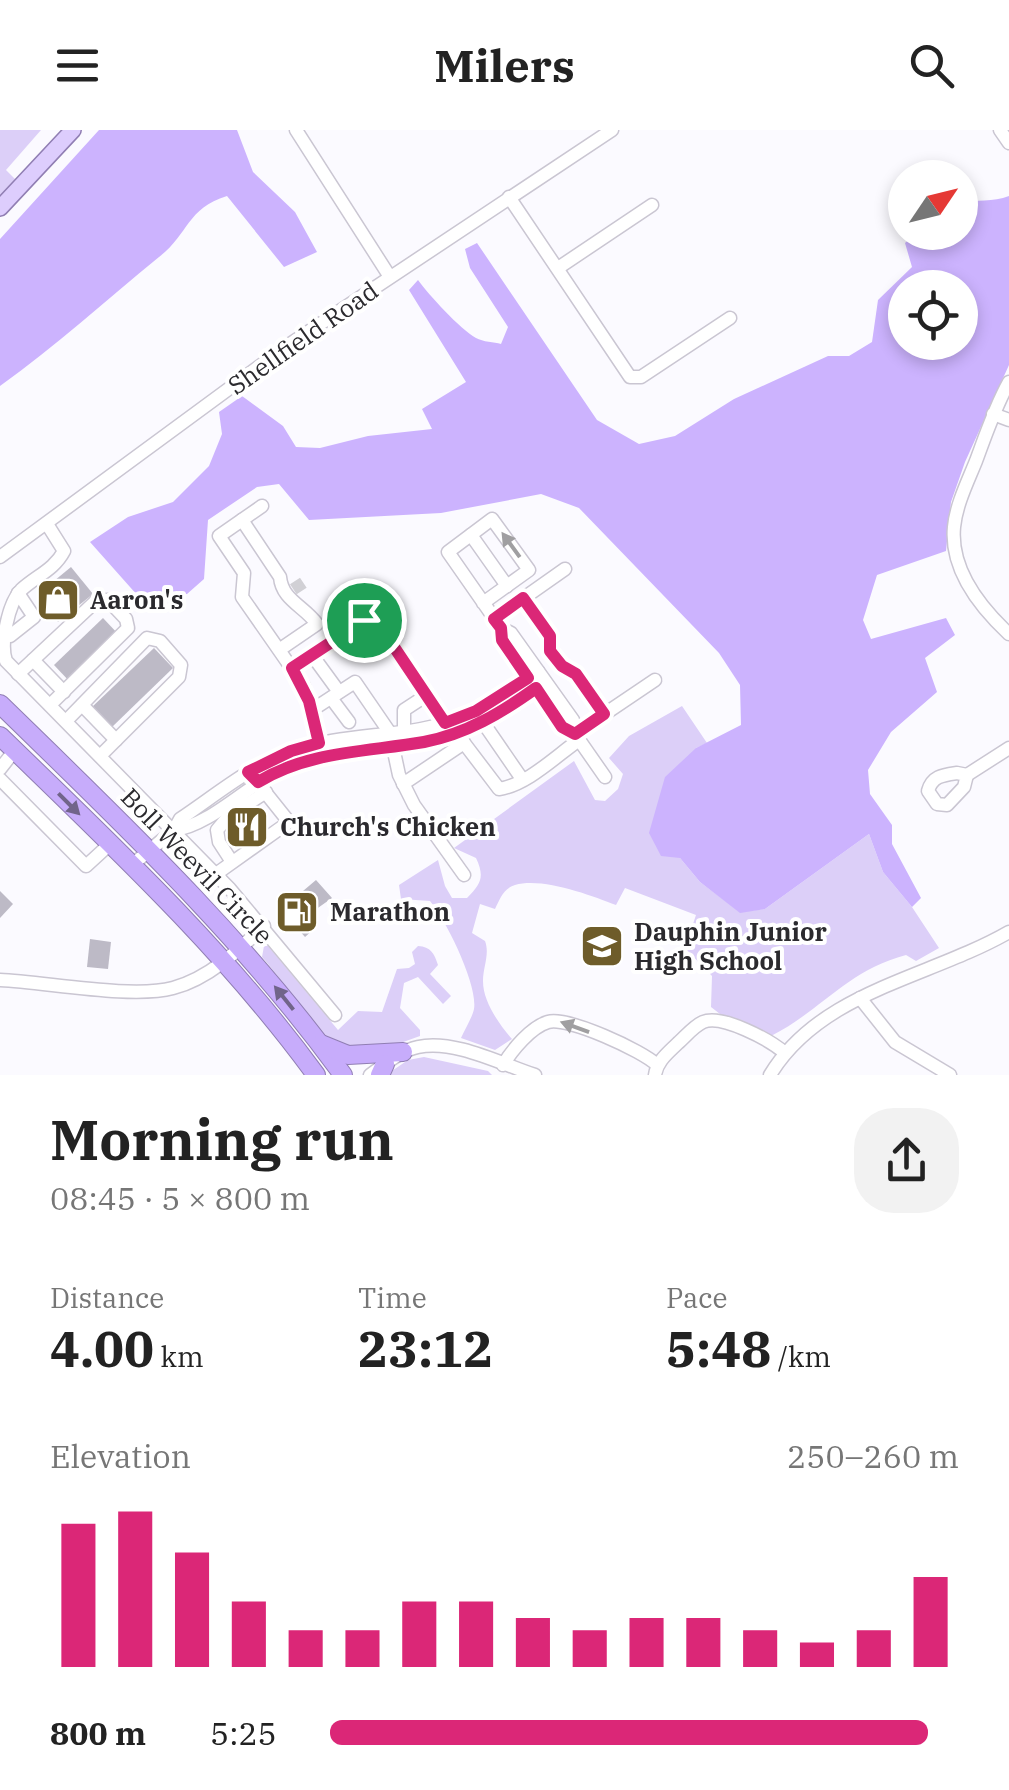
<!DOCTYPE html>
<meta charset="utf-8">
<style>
:root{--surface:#fff;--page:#f2f2f2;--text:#222;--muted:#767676;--accent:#db2777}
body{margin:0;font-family:"IBM Plex Serif",serif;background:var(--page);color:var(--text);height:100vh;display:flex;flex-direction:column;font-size:38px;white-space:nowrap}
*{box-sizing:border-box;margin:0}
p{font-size:32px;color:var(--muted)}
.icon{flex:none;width:55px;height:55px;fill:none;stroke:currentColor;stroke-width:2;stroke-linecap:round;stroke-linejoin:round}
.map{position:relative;height:945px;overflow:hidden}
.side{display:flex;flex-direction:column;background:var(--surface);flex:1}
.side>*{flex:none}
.needle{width:65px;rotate:55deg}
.controls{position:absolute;left:888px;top:30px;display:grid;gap:20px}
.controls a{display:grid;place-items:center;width:90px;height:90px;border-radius:50%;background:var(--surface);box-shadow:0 5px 15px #0003;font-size:50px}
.pin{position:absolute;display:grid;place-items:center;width:85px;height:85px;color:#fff;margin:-42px;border:5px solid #fff;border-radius:50%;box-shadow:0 2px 10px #0007}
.round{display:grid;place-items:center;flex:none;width:105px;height:105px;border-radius:40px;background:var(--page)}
.summary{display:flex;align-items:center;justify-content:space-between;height:170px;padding:0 50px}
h1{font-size:55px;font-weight:700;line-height:75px}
.metrics{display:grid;grid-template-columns:repeat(3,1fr);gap:15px;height:170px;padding:10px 50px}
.metrics div{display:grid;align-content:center}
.metrics b{font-size:50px;font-weight:700}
.metrics small{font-size:28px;font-weight:400}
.metrics p{font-size:28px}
.chart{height:280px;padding:20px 50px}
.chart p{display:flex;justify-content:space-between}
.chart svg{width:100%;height:180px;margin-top:10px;stroke:var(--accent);stroke-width:6}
ul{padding:0 50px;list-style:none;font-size:32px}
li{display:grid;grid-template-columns:160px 120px 1fr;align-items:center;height:75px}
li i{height:25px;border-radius:12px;background:var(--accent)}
header{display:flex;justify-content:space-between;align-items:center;height:130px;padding:0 50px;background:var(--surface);font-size:45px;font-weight:700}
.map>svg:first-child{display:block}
.green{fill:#dccff8}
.forest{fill:#ccb3fe;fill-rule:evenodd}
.building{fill:#bdbac6}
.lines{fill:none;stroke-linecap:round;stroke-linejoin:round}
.minor-tunnel{stroke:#d1d0d5;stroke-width:12;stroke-dasharray:12 6;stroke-linecap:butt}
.minor-casing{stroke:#cac6d2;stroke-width:15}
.major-casing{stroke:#907eb3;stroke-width:18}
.highway-casing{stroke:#907eb3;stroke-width:20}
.minor{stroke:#fff;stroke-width:12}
.major{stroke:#ddcdfd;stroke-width:15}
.highway{stroke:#c7acfb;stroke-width:18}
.oneway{fill:#a09fa1}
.oneway2{fill:#71648a}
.route-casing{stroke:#fff;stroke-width:20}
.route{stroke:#db2777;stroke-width:12}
.labels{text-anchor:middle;stroke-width:8;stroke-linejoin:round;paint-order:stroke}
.street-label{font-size:25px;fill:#2b2a2e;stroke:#fff}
.poi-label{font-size:25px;font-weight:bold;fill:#2b2a2e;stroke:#fff;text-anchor:start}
</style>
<header><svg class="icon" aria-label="menu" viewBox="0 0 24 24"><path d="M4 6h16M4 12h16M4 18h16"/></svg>Milers<svg class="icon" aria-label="search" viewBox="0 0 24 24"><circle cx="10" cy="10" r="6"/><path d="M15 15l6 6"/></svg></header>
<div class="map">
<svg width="1009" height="945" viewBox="0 0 1009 945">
<rect width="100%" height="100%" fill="#fbfaff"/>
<g class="green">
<polygon points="0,0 41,0 6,40 15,49 0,66"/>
<path d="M 682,576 L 707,613 L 696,618 L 680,728 L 700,752 L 740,782 L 765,779 L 869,704 L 883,742 L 912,777 L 939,818 L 916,831 L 906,825 C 848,840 822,880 771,906 L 720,884 L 711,877 L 712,846 L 685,818 L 696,785 L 625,758 L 616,775 C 590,765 542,747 515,755 C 503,759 500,769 495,779 L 480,774 L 472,803 L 485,811 C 490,824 483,837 483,851 C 483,872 499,894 512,909 L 495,920 L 461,908 C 465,899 472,888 474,879 C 478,855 446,790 430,771 L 401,769 L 399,755 L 438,730 L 445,756 L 452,768 L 467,768 C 481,754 485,747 476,728 L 454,718 L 574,631 L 595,670 L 605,671 L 618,659 L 623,644 L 609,628 L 629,606 Z"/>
<path d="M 264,816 L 268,816 L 338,900 L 358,881 L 382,882 L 397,839 L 409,838 L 415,834 L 412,822 L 418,816 C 431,817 434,823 438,835 L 430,844 L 451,866 L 443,874 L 418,847 L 404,853 L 400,878 L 420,900 L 420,906 L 392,916 L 342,921 C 310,895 289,858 262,827 Z"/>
<polygon points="424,927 488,941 492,945 386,945 408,930"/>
</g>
<g class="forest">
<path d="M 99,0 L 237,0 L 253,42 L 295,82 L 317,122 L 284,137 L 227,66 C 186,79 189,104 159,127 C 106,170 56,216 0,256 L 0,109 Z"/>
<path d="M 1009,66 L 1009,235 L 965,332 L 951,372 L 946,421 L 877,445 L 863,490 L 871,509 L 946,488 L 955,505 L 925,528 L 937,562 L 891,602 L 868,640 L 870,664 L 892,695 L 892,714 L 921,768 L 912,777 L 883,742 L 869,704 L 765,779 L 740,783 L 700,752 L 680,728 L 661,726 L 649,703 L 665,647 L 696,618 L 741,595 L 740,555 L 719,523 L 579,378 L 541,364 L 441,383 L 309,390 L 279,354 L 257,357 L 208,390 L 204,449 L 187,464 L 138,466 L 90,412 L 128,387 L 173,372 L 209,336 L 222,304 L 219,282 L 242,266 L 283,296 L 296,317 L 320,318 L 368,306 L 432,299 L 422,279 L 466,252 L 409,160 L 418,150 C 429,165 460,199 476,208 C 483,212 494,212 501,214 L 508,197 L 470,138 L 465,119 L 477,113 L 597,290 L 639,314 L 675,306 L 734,269 L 828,226 L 849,226 L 872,212 L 878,170 L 912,137 L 905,113 L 916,103 L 960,102 L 960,74 C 976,68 993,73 1009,66 ZM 905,158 L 960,158 L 960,212 L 905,212 Z"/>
</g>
<g class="building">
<polygon points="71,437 93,464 58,492 37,465"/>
<polygon points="103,488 119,505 70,552 54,535"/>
<polygon points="154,518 173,538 112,597 92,577"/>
<polygon points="255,683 262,694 239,710 232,699"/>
<polygon points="316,750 332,768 305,787 315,798 305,807 276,774 286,766 296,777 308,766 303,761"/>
<polygon points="0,761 13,774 0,788"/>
<polygon points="90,809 111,812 108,839 87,837"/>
</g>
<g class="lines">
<polyline class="minor-tunnel" points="295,451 305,466"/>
<g class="minor-casing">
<g id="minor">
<polyline points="296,0 390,147"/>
<polyline points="1000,0 1009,13"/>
<polyline points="509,67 630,247 641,247 730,188"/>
<polyline points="558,138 652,75"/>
<path d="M 1009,252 C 995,277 986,304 976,331 C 968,351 956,375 954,397 C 950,439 980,477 1009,504"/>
<polyline points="993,284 1009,290"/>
<polyline points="242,390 262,376"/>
<path d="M 47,394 L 64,421 C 54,440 36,446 21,460 C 8,474 0,514 6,531 L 230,759 L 335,885"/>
<polyline points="471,405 507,456"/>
<polyline points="0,427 287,216 612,0"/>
<polyline points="523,468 550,506 551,521 562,536 576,544 605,584"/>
<polyline points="483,473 529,440 492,389 448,422 501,498 511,503 573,590 575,604 605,647"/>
<polyline points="494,489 565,439"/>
<polyline points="501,498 502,510 562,597 575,604"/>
<polyline points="4,505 10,506 34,487 18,463"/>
<path d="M 279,520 L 317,494 C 304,476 282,470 280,447 L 242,390 L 219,406 L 244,443 L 242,467 L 304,556 L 322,626"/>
<polyline points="312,525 339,562"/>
<polyline points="33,530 64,562"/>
<polyline points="292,538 364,489 374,489 445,593"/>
<polyline points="18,544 96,471 108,470 126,489 128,498 50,575"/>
<polyline points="331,568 349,592"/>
<polyline points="82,575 116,610"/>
<polyline points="312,580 355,552 390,603 399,645 414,675 464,745"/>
<polyline points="480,588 522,649"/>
<polyline points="66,591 147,508 160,511 181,535 179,547 100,626"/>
<path d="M 457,597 L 464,613 L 499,659 C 527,655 556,626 579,610"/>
<polyline points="404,601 404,580 427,565"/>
<polyline points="575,604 655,550"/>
<polyline points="0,639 15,620"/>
<path d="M 957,643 L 967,645 L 964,657 L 947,675 L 937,674 L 928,661 C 932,646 943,645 957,643 Z"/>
<polyline points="967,645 1009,618"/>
<polyline points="0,649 86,736 110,714"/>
<polyline points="403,654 464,613"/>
<path d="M 174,700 C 209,696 247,656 280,640 C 324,619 375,620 422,612 C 470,604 507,578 545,552"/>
<polyline points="232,732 219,712 217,700 228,687 266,662"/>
<path d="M 132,735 L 174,700 L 180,689 C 216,665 251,635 292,621 C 334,606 378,607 421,599 C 466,591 501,566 538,541"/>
<polyline points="216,744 289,692 253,647"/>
<path d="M 0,850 C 46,852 132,869 173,858 C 208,849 239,820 264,796"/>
<polyline points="860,868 895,912 950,945"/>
<path d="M 503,935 C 512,920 531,897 548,892 C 567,886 643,921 657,935"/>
<path d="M 370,945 C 385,934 400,921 418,917 C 454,909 501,934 535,945"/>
<path d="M 655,945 C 657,931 668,923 678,913 C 686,906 694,896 703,892 C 722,884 770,910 785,923"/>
<path d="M 770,945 C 821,861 929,848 1009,802"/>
</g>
</g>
<g class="major-casing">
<polyline id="major" points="0,78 73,0"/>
</g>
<g class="highway-casing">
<g id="highway">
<path d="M 0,574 C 121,692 243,807 343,945"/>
<path d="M 0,606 C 110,713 225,820 316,945"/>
<polyline points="321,914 348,925 403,922"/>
<polyline points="380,945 385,934"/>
</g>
</g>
<use href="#minor" class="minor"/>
<use href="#major" class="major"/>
<use href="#highway" class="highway"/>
</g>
<defs><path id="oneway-solid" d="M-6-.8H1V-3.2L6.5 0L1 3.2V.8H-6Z" transform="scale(2.5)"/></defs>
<g class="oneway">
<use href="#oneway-solid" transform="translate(511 415) rotate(-126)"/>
<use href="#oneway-solid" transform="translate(575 897) rotate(-160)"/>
</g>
<g class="oneway2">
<use href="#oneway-solid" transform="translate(69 674) rotate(45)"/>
<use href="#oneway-solid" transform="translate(284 868) rotate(-129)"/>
</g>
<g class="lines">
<g class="route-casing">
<path id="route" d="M 523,468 L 550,506 L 550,521 L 562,536 L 576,544 L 604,584 L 575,604 L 562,597 L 536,558 C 501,583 466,604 424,612 C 366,622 309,621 258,652 L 248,642 L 291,621 L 319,613 L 309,571 L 292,538 L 368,488 L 378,493 L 445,593 L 476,581 L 528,548 L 502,510 L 501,498 L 494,489 Z"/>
</g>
<use href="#route" class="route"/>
</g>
<defs>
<g id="shop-square" transform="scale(2.25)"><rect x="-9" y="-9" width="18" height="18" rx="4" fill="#6e5c2a" stroke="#fff"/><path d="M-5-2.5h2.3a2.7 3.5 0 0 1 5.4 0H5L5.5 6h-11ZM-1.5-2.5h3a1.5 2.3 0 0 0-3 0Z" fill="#fff"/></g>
<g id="restaurant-square" transform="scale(2.25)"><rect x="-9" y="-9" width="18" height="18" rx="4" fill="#6e5c2a" stroke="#fff"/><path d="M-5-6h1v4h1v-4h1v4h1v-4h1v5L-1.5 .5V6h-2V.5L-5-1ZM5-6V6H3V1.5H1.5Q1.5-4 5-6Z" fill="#fff"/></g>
<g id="fuel-square" transform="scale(2.25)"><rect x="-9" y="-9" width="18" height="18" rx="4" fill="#6e5c2a" stroke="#fff"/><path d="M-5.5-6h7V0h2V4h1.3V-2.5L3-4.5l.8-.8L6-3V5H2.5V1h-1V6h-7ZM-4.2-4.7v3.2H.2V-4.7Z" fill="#fff"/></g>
<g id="school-square" transform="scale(2.25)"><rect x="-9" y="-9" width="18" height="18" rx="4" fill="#6e5c2a" stroke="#fff"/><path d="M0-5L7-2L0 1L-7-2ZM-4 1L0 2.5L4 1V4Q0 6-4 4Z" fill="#fff"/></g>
</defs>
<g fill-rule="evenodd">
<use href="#shop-square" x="58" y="470"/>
<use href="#restaurant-square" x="247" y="697"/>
<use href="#fuel-square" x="297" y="782"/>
<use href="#school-square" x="602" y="816"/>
</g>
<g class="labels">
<g class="street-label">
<text transform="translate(303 208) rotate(-35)" y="9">Shellfield Road</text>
<text transform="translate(197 736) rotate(46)" y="9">Boll Weevil Circle</text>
</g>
<g class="poi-label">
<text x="90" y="479">Aaron's</text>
<text x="280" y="706">Church's Chicken</text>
<text x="330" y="791">Marathon</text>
<text x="634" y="811">Dauphin Junior<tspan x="634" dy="29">High School</tspan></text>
</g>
</g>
</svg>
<div class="controls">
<a><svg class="needle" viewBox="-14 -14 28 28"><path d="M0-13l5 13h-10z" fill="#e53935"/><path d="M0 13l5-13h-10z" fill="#767676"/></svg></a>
<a><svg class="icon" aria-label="locate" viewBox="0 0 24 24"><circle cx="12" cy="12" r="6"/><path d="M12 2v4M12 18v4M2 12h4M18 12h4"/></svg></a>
</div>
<div class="pin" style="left:364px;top:490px;background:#1e9e55"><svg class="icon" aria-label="arrive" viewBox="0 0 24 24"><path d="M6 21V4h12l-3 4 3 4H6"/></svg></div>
</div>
<section class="side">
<div class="summary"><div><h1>Morning run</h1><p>08:45 · 5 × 800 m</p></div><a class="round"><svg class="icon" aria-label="share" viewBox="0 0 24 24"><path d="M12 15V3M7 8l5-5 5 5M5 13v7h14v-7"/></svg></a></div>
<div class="metrics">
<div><p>Distance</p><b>4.00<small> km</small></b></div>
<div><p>Time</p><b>23:12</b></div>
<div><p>Pace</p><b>5:48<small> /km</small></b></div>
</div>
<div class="chart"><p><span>Elevation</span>250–260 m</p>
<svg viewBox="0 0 160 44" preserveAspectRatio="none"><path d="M5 44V9M15 44V6M25 44V16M35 44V28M45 44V35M55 44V35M65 44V28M75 44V28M85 44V32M95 44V35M105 44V32M115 44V32M125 44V35M135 44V38M145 44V35M155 44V22"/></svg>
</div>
<ul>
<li><b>800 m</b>5:25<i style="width:95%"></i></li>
</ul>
</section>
